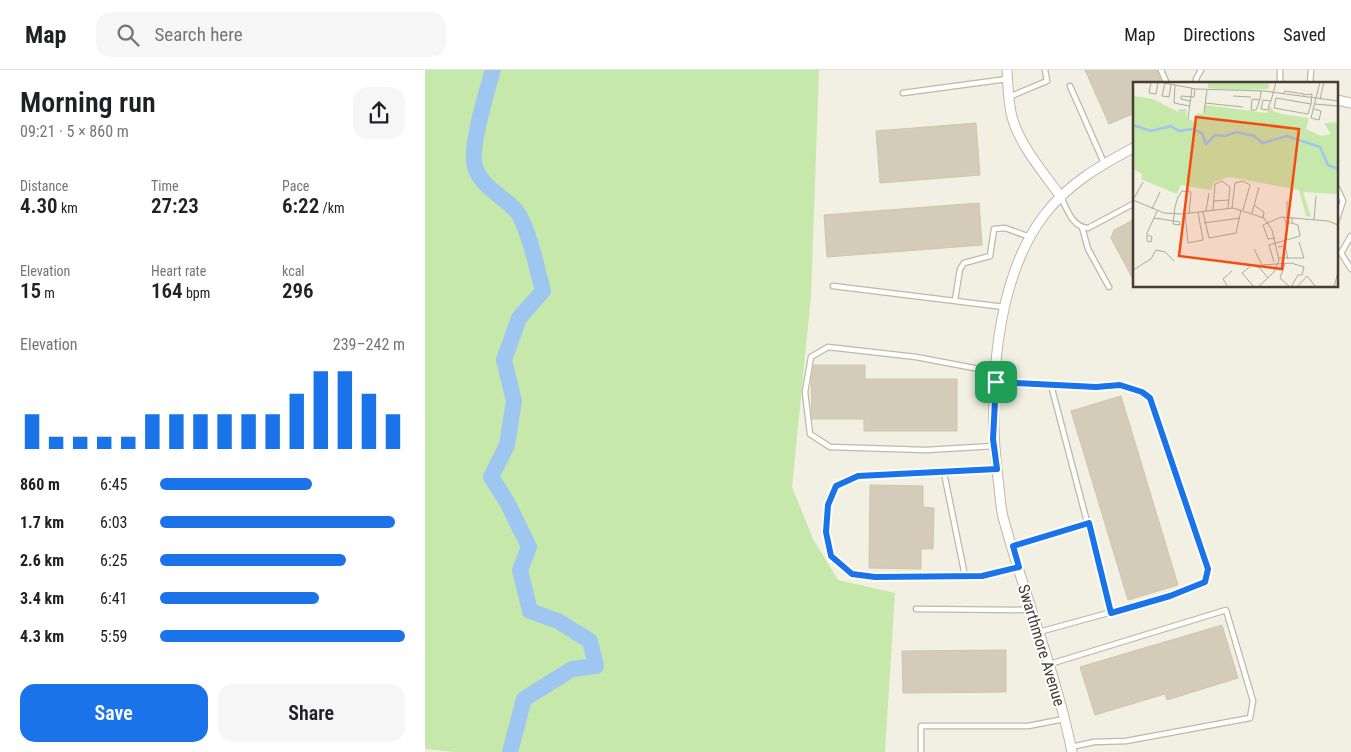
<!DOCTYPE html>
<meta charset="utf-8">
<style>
:root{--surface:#fff;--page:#f6f6f6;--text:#202124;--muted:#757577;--line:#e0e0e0;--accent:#1a73e8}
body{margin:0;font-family:"Roboto Condensed",sans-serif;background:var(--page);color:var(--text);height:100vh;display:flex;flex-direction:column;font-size:19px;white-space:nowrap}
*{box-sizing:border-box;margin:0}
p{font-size:16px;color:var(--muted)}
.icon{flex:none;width:28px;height:28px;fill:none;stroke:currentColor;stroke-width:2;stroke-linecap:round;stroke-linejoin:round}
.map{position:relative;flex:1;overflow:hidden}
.details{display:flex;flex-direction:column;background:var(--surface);width:425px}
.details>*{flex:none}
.pin{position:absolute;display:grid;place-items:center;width:42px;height:42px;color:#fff;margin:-21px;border-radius:10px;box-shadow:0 2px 8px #0006}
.round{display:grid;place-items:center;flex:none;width:52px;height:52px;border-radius:15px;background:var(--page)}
.overview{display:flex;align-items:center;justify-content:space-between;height:85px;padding:0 20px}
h1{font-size:28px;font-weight:600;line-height:38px}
.figures{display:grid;grid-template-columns:repeat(3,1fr);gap:8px;height:85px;padding:5px 20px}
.figures div{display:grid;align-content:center}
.figures b{font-size:21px;font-weight:600}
.figures small{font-size:14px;font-weight:400}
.figures p{font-size:14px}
.chart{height:140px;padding:10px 20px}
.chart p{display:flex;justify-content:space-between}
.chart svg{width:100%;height:90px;margin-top:5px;stroke:var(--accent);stroke-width:6}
.cta{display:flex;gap:10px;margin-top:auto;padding:10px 20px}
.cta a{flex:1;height:58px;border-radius:15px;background:var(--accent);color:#fff;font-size:20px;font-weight:600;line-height:58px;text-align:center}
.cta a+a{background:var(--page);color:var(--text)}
ul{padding:0 20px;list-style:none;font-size:16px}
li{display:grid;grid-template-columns:80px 60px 1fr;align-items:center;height:38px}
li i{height:12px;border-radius:6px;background:var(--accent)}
header{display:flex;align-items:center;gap:30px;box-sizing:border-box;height:70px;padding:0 25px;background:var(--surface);border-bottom:1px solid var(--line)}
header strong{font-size:24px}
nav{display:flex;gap:28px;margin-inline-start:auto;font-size:18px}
.search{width:350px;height:45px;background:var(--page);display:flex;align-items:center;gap:12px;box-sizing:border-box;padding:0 18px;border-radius:15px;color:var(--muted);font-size:19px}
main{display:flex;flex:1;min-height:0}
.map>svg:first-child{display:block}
.green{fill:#c6e8aa}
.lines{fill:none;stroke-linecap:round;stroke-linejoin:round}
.river{stroke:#9dc6f1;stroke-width:16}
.building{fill:#d4ccb8;stroke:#cfc5ab}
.service-casing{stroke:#beb8a6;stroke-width:7}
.minor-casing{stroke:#beb8a6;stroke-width:11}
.service{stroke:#fff;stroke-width:4.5}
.minor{stroke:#fff;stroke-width:9}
.route-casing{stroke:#fff;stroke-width:10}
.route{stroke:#1a73e8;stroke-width:6}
.labels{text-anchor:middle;stroke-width:4;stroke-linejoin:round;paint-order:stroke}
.street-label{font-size:16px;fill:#443f33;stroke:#fff}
.inset-river{fill:none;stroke:#9dc6f1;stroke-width:2.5}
.inset-road{fill:none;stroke:#aca99d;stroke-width:1}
.view{fill:#f64a0f;fill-opacity:0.15;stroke:#f64a0f;stroke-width:2.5}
.inset-edge{fill:none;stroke:#443f33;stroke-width:2.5}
</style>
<header>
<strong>Map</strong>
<div class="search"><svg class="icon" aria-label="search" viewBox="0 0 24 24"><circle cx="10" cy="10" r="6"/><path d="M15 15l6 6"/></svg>Search here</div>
<nav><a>Map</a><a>Directions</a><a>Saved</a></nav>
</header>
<main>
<section class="details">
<div class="overview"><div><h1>Morning run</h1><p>09:21 · 5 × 860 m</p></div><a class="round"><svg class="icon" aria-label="share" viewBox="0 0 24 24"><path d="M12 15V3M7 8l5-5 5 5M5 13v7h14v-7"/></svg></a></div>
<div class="figures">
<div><p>Distance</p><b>4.30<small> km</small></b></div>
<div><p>Time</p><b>27:23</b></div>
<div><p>Pace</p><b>6:22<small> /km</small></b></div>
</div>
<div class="figures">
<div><p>Elevation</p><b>15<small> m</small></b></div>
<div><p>Heart rate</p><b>164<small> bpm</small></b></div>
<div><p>kcal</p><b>296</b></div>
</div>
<div class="chart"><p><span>Elevation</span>239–242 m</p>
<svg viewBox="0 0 160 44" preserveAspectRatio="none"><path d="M5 44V27M15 44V38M25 44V38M35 44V38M45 44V38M55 44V27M65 44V27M75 44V27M85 44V27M95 44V27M105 44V27M115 44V17M125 44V6M135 44V6M145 44V17M155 44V27"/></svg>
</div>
<ul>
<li><b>860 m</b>6:45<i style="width:62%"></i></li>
<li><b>1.7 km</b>6:03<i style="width:96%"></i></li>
<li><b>2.6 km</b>6:25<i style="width:76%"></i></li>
<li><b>3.4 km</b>6:41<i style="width:65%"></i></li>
<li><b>4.3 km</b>5:59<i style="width:100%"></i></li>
</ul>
<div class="cta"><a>Save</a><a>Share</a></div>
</section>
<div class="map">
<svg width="926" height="682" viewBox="0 0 926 682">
<rect width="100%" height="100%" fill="#f2efe3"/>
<polygon class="green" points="0,0 394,0 386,225 367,417 388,469 413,510 470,523 460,682 30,682 0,679"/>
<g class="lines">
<path class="river" d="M 68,0 C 62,21 44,78 50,97 C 56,117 80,127 92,142 C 103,156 113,202 118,221 L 94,248 L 79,290 L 89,331 L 82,375 L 66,407 L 82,432 L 104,477 L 95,500 L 105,541 L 133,551 L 165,571 L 171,596 L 147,599 L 99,629 L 85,682"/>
</g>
<g class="building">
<polygon points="660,0 732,0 737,14 710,14 710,43 684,54"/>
<polygon points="551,53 555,105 455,113 451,61"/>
<polygon points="554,133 557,175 402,187 399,145"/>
<polygon points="710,149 710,213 686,168 689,160"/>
<polygon points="389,295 440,295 440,309 532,309 532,361 439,361 439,349 387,349 386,312"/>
<polygon points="696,326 753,515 703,530 646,341"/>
<polygon points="445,415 498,416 498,437 509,438 508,479 496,479 496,499 444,498"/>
<polygon points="797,555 813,608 742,630 740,624 670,645 655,597"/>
<polygon points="581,580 581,622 478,623 477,581"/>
</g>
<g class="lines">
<g class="service-casing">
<g id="service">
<polyline points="736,0 742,14"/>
<polyline points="772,14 771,9 776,0"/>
<polyline points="855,14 855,0"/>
<polyline points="885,14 886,0"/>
<polyline points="645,16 679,93"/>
<polyline points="478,23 582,9"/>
<polyline points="584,27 622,11 620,0"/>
<polyline points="912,118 918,131 912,149"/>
<path d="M 636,127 C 642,139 647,157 663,158 L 710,133"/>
<polyline points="657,157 663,179 684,217"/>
<polyline points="926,166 916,183 926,199"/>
<polyline points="408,216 579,237"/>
<polyline points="530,230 535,199 539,193 565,186 569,159 580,158 605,167"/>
<polyline points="571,312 671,317 695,315 717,322 725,328 783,499 781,512 745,526 614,562"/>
<polyline points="626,315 686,543"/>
<polyline points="569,376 501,380 405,377 385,364 380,322 386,287 403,277 491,287 570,302"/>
<polyline points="572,399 433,406 411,416 403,435 401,462 406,486 427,504 450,507 557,506 594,497"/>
<polyline points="519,403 540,506"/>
<polyline points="588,476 664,453"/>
<polyline points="491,539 607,540"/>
<polyline points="625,594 801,540 828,631 825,648 701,671 669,672 646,677"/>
<polyline points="496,682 496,656 603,656 639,649"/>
</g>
</g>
<g class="minor-casing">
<g id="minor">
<path d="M 582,0 C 583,16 583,31 587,47 C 595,76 619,103 636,127"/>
<polyline points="912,30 926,33"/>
<path d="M 647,682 C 631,602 599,525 578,447 C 575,435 575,421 573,409 C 563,329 568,211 620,144 C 644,113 676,95 710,77"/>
</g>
</g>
<use href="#service" class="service"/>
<use href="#minor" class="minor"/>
</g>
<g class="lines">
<g class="route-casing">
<polygon id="route" points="571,312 671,317 695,315 717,322 725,328 783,499 780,512 745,526 686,543 664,453 588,476 594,497 557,506 450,507 427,504 406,486 401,462 403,435 411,416 433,406 572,399 568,369"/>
</g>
<use href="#route" class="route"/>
</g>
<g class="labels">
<g class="street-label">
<text transform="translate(617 575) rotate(73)" y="6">Swarthmore Avenue</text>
</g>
</g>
<g transform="translate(708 12)">
<rect width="205" height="205" fill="#f2efe3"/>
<path d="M 75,0 L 137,0 L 135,7 L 106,8 L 75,6 ZM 0,14 L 20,17 L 45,30 L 46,27 L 53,27 L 54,36 L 62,40 L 64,31 L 71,32 L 72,23 L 134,31 L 137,24 L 140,29 L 148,32 L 176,36 L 173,47 L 188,54 L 198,52 L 191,41 L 205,40 L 205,112 L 170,110 L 178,135 L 173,134 L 166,108 L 96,95 L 81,100 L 78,108 L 48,103 L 44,112 L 8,97 L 9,92 L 0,87 Z" fill="#c6e8aa"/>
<path class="inset-river" d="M 0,43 L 18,49 L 38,44 L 46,49 L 59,47 L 69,51 L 73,62 L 82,53 L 92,54 L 103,50 L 121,54 L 130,61 L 154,54 L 187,65 L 195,83 L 205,87"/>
<path class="inset-road" d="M 18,0 L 16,11 L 23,12 L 25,0M 26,0 L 63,7 L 131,9 L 205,19M 32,1 L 29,14 L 36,15 L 38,3M 42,3 L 41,21 L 56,24M 150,12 L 152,9 L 171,12M 170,13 L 179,12 L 178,22M 100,14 L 118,15M 143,16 L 178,22 L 175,32 L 141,26 ZM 187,17 L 191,0M 127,18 L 119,17 L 118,28 L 123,28 L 125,23 L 127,17 L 128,9M 57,19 L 48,17 L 48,14 L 61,15 L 62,7M 138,19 L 130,18 L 128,27 L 135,28 L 136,23 L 138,19 L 143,0M 72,21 L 110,25M 182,22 L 205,24M 181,27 L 188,29 L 186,38 L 178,36 L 187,0M 71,31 L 74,8M 55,37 L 59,6M 0,118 L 31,131 L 49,132 L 100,126 L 131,136 L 139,148 L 146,178 L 141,190 L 125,205M 0,118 L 10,100M 80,119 L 96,118M 154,119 L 154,135M 121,123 L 131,130 L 130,136M 99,126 L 102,101 L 110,99 L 117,103 L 110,128M 19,127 L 27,110M 80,128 L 82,102 L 89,99 L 97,105 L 95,126M 24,129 L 21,136 L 41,139M 73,129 L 76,111M 70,130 L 76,156 L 103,151 L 108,128M 119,131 L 126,105M 52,132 L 55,161 L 70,158 L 65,130M 151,135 L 153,141 L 159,141 L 159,135M 181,138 L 183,114M 40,139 L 47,140 L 47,143 L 40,142 L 42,125 L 45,115 L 49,109 L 58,110 L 56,132M 71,141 L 107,136M 15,153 L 19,155 L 18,160 L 14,159 L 14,151 L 21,136M 142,156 L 135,157 L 130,143 L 148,135 L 195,139 L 205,143M 145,165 L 152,164 L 155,177M 121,167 L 129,183 L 158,181 L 171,185 L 169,193 L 165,193 L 158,205M 146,176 L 171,176 L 166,160M 141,180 L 136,163 L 167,154 L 165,143 L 159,141M 152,182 L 147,196 L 157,205M 0,188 L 18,177 L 23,168 L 32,170 L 41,179M 95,205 L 90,197 L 99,189M 121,205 L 109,191 L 119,183 L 127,186 L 135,196M 164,205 L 174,194 L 183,205M 201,205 L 205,190"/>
<path class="view" d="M 63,35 L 166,47 L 149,187 L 46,174 Z"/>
<rect width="205" height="205" class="inset-edge"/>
</g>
</svg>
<div class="pin" style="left:571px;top:312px;background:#1e9e55"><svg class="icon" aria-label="arrive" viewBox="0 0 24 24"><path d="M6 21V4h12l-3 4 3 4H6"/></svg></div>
</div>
</main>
